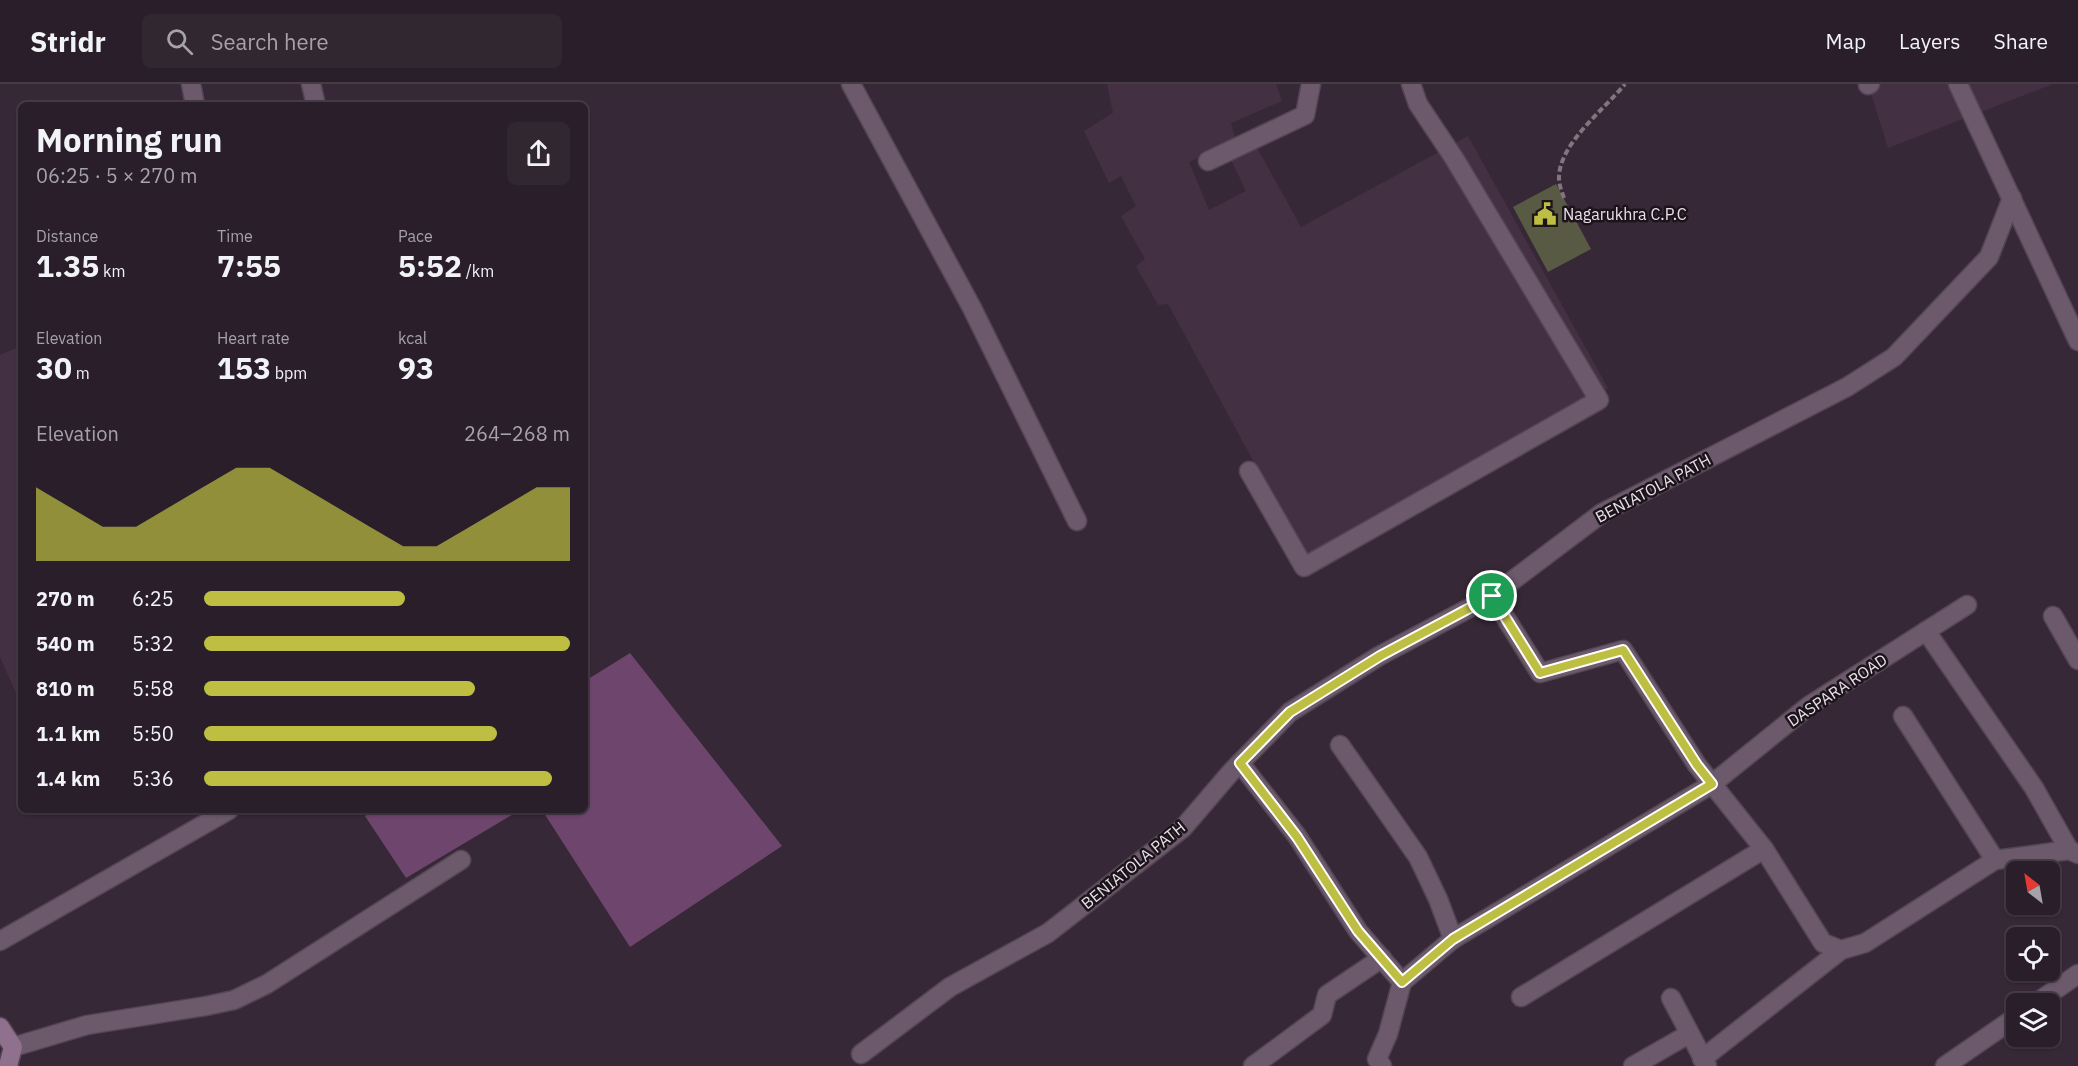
<!DOCTYPE html>
<meta charset="utf-8">
<style>
:root{--surface:#291e29;--page:#312731;--text:#f1f3f6;--muted:#a5a2a8;--line:#453c46;--accent:#bebf42}
body{margin:0;font-family:"IBM Plex Sans",sans-serif;background:var(--page);color:var(--text);height:100vh;display:flex;flex-direction:column;font-size:22px;white-space:nowrap}
*{box-sizing:border-box;margin:0}
p{font-size:20px;color:var(--muted)}
.icon{flex:none;width:33px;height:33px;fill:none;stroke:currentColor;stroke-width:2;stroke-linecap:round;stroke-linejoin:round}
.map{position:relative;flex:1;overflow:hidden}
.panel{position:absolute;left:18px;top:18px;width:570px;height:711px;display:flex;flex-direction:column;background:var(--surface);border-radius:9px;box-shadow:0 2px 4px #0004,0 0 0 2px var(--line)}
.panel>*{flex:none}
.needle{width:39px;rotate:329deg}
.tools{position:absolute;left:2006px;top:777px;display:grid;gap:12px}
.tools a{display:grid;place-items:center;width:54px;height:54px;border-radius:9px;background:var(--surface);box-shadow:0 2px 4px #0004,0 0 0 2px var(--line);font-size:30px}
.pin{position:absolute;display:grid;place-items:center;width:51px;height:51px;color:#fff;margin:-26px;border:3px solid #fff;border-radius:50%;box-shadow:0 2px 6px #0007}
.round{display:grid;place-items:center;flex:none;width:63px;height:63px;border-radius:9px;background:var(--page)}
.head{display:flex;align-items:center;justify-content:space-between;height:102px;padding:0 18px}
h1{font-size:33px;font-weight:700;line-height:45px}
.stats{display:grid;grid-template-columns:repeat(3,1fr);gap:9px;height:102px;padding:6px 18px}
.stats div{display:grid;align-content:center}
.stats b{font-size:30px;font-weight:700}
.stats small{font-size:16px;font-weight:400}
.stats p{font-size:16px}
.chart{height:168px;padding:12px 18px}
.chart p{display:flex;justify-content:space-between}
.chart svg{width:100%;height:108px;margin-top:6px;fill:var(--accent);opacity:.7}
ul{padding:0 18px;list-style:none;font-size:20px}
li{display:grid;grid-template-columns:96px 72px 1fr;align-items:center;height:45px}
li i{height:15px;border-radius:8px;background:var(--accent)}
header{display:flex;align-items:center;gap:36px;box-sizing:border-box;height:84px;padding:0 30px;background:var(--surface);border-bottom:2px solid var(--line)}
header strong{font-size:28px}
nav{display:flex;gap:33px;margin-inline-start:auto;font-size:21px}
.search{width:420px;height:54px;background:var(--page);display:flex;align-items:center;gap:15px;box-sizing:border-box;padding:0 21px;border-radius:9px;color:var(--muted);font-size:22px}
.map>svg:first-child{display:block}
.built{fill:#443043}
.green{fill:#6e456d}
.building{fill:#595a44}
.lines{fill:none;stroke-linecap:round;stroke-linejoin:round}
.street-casing{stroke:#544554;stroke-width:21}
.secondary-casing{stroke:#544554;stroke-width:21}
.path{stroke:#827481;stroke-width:4;stroke-dasharray:6 3;stroke-linecap:butt}
.street{stroke:#6c596b;stroke-width:18}
.secondary{stroke:#8f708d;stroke-width:18}
.route-casing{stroke:#fff;stroke-width:12}
.route{stroke:#bebf42;stroke-width:8}
.labels{text-anchor:middle;stroke-width:5;stroke-linejoin:round;paint-order:stroke}
.poi-label{font-size:16px;fill:#ebe0ea;stroke:#1b141a;text-anchor:start}
.street-label{font-size:16px;fill:#ebe0ea;stroke:#1b141a}
</style>
<header>
<strong>Stridr</strong>
<div class="search"><svg class="icon" aria-label="search" viewBox="0 0 24 24"><circle cx="10" cy="10" r="6"/><path d="M15 15l6 6"/></svg>Search here</div>
<nav><a>Map</a><a>Layers</a><a>Share</a></nav>
</header>
<div class="map">
<svg width="2078" height="982" viewBox="0 0 2078 982">
<rect width="100%" height="100%" fill="#372837"/>
<g class="built">
<polygon points="1107,0 1276,0 1282,17 1231,39 1236,57 1189,78 1209,126 1246,107 1231,76 1256,62 1301,143 1468,52 1608,304 1305,472 1168,220 1158,221 1136,182 1145,175 1121,132 1136,122 1121,92 1109,99 1084,47 1113,29"/>
<polygon points="1868,0 2053,0 1888,64"/>
<polygon points="19,263 21,268 21,607 16,609 0,573 0,271"/>
</g>
<g class="green">
<polygon points="630,569 782,762 630,863 542,726 585,726 585,597"/>
<polygon points="375,726 520,726 406,794 365,732"/>
</g>
<polygon class="building" points="1556,100 1591,165 1548,188 1513,123"/>
<g class="lines">
<g class="street-casing">
<g id="street">
<polyline points="191,0 195,21"/>
<polyline points="311,0 316,21"/>
<polyline points="851,0 972,224 1077,437"/>
<polyline points="1958,0 2078,257"/>
<polyline points="1868,1 1870,0"/>
<polyline points="1208,77 1305,31 1311,0"/>
<polyline points="1249,387 1304,483 1599,316 1454,74 1418,20 1411,0"/>
<polyline points="1492,512 1540,589 1623,566 1697,681 1764,765 1823,859 1841,866 1865,859 1995,776 2069,766 2078,770"/>
<polyline points="2053,532 2078,576"/>
<polyline points="1926,547 2034,704 2069,766"/>
<polyline points="1903,632 1995,776"/>
<polyline points="1340,661 1418,773 1438,815 1453,855"/>
<polyline points="1240,679 1297,752 1358,847 1402,898"/>
<polyline points="0,857 229,726"/>
<polyline points="1521,913 1764,765"/>
<polyline points="1671,914 1707,982"/>
<polyline points="2035,920 2078,890"/>
<polyline points="13,963 87,941 206,922 234,916 267,900 461,776"/>
<polyline points="861,970 950,903 1048,849 1183,744 1231,688 1290,628 1379,572 1492,512 1602,429 1847,303 1894,273 1989,173 2012,114"/>
<polyline points="1702,975 1841,866"/>
<polyline points="1253,982 1322,931 1327,911 1382,874"/>
<polyline points="1382,982 1377,975 1388,950 1402,898 1453,855 1712,700 1810,621 1967,521"/>
<polyline points="1633,982 1689,950"/>
<polyline points="1945,982 2016,933"/>
</g>
</g>
<g class="secondary-casing">
<polyline id="secondary" points="0,943 13,963 8,982"/>
</g>
<path class="path" d="M 1564,114 C 1562,108 1559,101 1559,95 C 1558,60 1605,25 1625,0"/>
<use href="#street" class="street"/>
<use href="#secondary" class="secondary"/>
</g>
<g class="lines">
<g class="route-casing">
<polygon id="route" points="1492,512 1540,589 1623,566 1697,681 1712,700 1453,855 1402,898 1358,847 1297,753 1240,679 1290,628 1380,572"/>
</g>
<use href="#route" class="route"/>
</g>
<defs>
<g id="civic-bare" transform="scale(1.8)"><path d="M-.6-6.5H3V-4.5H.6V-3L4-1V1h2V6H-6V1h2V-1L-.6-3ZM-1.2 2.5V6h2.4V2.5Z" fill="#bebf42" stroke="#1b141a" stroke-width="2.5" paint-order="stroke"/></g>
</defs>
<g fill-rule="evenodd">
<use href="#civic-bare" x="1545" y="130"/>
</g>
<g class="labels">
<g class="poi-label">
<text x="1563" y="136">Nagarukhra C.P.C</text>
</g>
<g class="street-label">
<text transform="translate(1653 404) rotate(-28)" y="6">BENIATOLA PATH</text>
<text transform="translate(1837 606) rotate(-34)" y="6">DASPARA ROAD</text>
<text transform="translate(1133 781) rotate(-39)" y="6">BENIATOLA PATH</text>
</g>
</g>
</svg>
<div class="tools">
<a><svg class="needle" viewBox="-14 -14 28 28"><path d="M0-13l5 13h-10z" fill="#e53935"/><path d="M0 13l5-13h-10z" fill="#a5a2a8"/></svg></a>
<a><svg class="icon" aria-label="locate" viewBox="0 0 24 24"><circle cx="12" cy="12" r="6"/><path d="M12 2v4M12 18v4M2 12h4M18 12h4"/></svg></a>
<a><svg class="icon" aria-label="layers" viewBox="0 0 24 24"><path d="M12 4l9 5-9 5-9-5zM3 14l9 5 9-5"/></svg></a>
</div>
<div class="pin" style="left:1492px;top:512px;background:#1e9e55"><svg class="icon" aria-label="arrive" viewBox="0 0 24 24"><path d="M6 21V4h12l-3 4 3 4H6"/></svg></div>
<section class="panel">
<div class="head"><div><h1>Morning run</h1><p>06:25 · 5 × 270 m</p></div><a class="round"><svg class="icon" aria-label="share" viewBox="0 0 24 24"><path d="M12 15V3M7 8l5-5 5 5M5 13v7h14v-7"/></svg></a></div>
<div class="stats">
<div><p>Distance</p><b>1.35<small> km</small></b></div>
<div><p>Time</p><b>7:55</b></div>
<div><p>Pace</p><b>5:52<small> /km</small></b></div>
</div>
<div class="stats">
<div><p>Elevation</p><b>30<small> m</small></b></div>
<div><p>Heart rate</p><b>153<small> bpm</small></b></div>
<div><p>kcal</p><b>93</b></div>
</div>
<div class="chart"><p><span>Elevation</span>264–268 m</p>
<svg viewBox="0 0 160 44" preserveAspectRatio="none"><path d="M0 44V14L10 22L20 30L30 30L40 22L50 14L60 6L70 6L80 14L90 22L100 30L110 38L120 38L130 30L140 22L150 14L160 14V44z"/></svg>
</div>
<ul>
<li><b>270 m</b>6:25<i style="width:55%"></i></li>
<li><b>540 m</b>5:32<i style="width:100%"></i></li>
<li><b>810 m</b>5:58<i style="width:74%"></i></li>
<li><b>1.1 km</b>5:50<i style="width:80%"></i></li>
<li><b>1.4 km</b>5:36<i style="width:95%"></i></li>
</ul>
</section>
</div>
